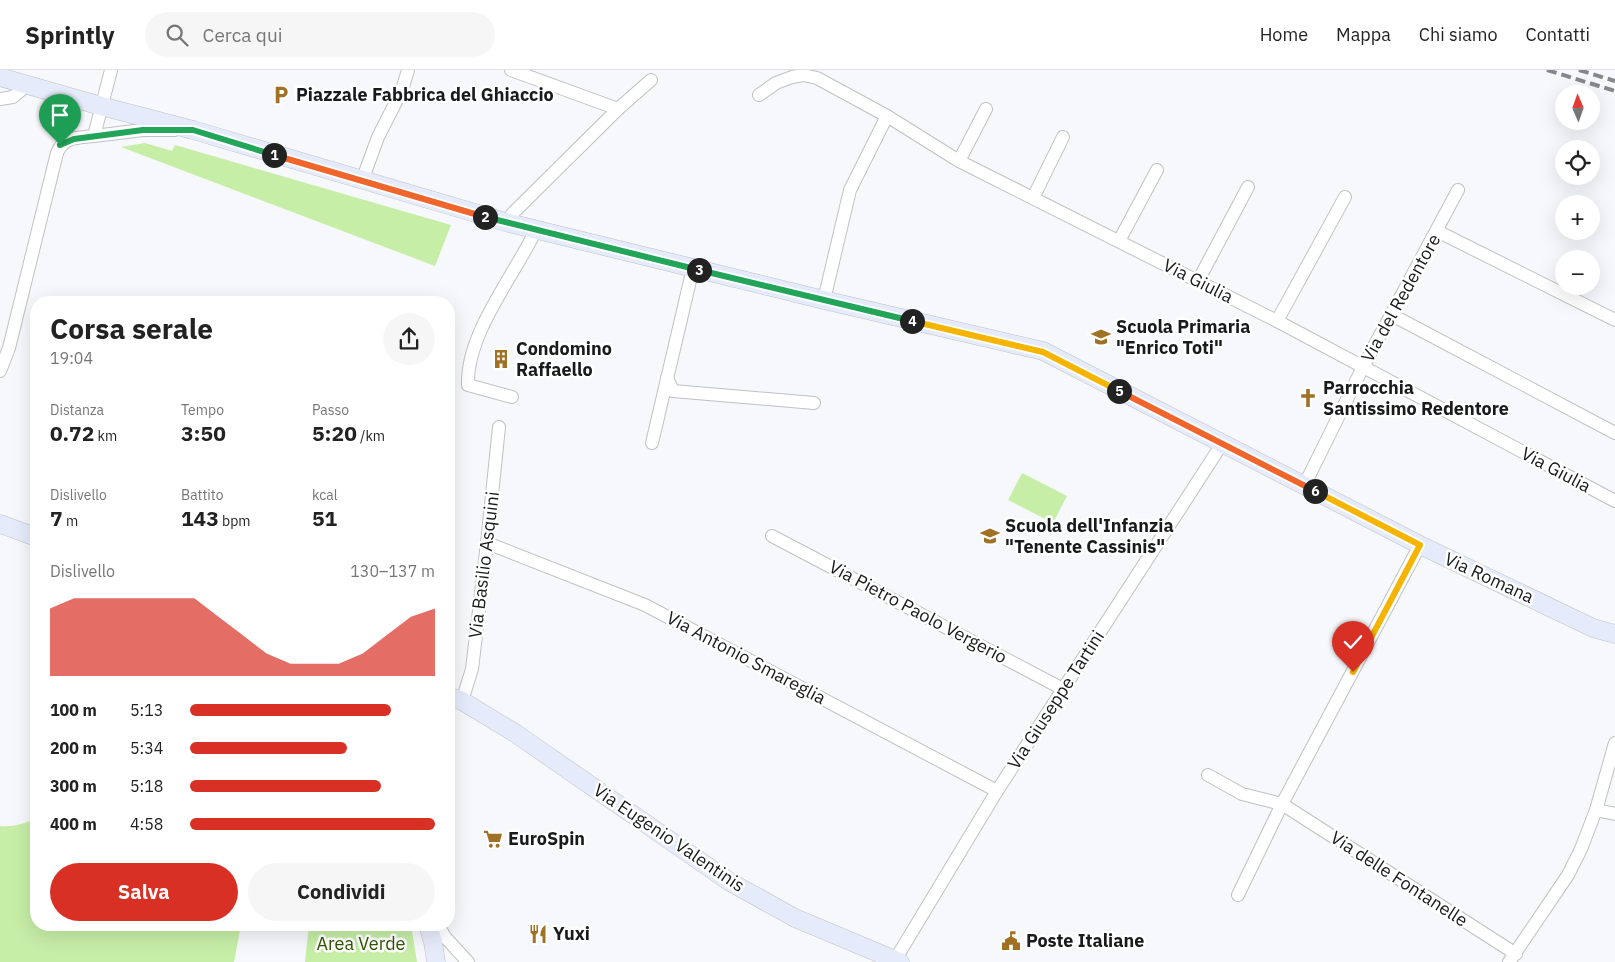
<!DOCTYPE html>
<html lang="it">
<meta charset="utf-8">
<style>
:root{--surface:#fff;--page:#f6f6f6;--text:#222;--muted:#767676;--line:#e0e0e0;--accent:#d93025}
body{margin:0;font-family:"IBM Plex Sans",sans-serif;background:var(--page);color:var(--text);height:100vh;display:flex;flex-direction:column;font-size:19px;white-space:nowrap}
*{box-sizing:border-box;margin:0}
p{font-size:16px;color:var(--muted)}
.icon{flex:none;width:28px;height:28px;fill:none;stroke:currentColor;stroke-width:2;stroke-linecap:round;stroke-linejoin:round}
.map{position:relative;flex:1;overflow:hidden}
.sheet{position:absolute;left:30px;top:226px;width:425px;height:635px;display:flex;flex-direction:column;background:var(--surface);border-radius:20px;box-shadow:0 5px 20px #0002}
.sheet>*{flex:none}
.needle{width:32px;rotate:358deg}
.fabs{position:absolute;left:1555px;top:15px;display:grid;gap:10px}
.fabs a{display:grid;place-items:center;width:45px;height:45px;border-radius:50%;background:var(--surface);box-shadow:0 5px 20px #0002;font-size:25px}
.pin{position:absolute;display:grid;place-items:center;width:42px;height:42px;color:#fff;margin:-51px -21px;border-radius:50% 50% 50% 0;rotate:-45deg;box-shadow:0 0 5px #0007}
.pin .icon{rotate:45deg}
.km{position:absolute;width:25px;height:25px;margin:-12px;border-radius:50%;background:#222;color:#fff;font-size:14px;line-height:25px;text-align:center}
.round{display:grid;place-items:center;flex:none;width:52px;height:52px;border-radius:26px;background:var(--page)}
.summary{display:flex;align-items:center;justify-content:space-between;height:85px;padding:0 20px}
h1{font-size:28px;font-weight:700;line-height:38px}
.metrics{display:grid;grid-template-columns:repeat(3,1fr);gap:8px;height:85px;padding:5px 20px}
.metrics div{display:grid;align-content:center}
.metrics b{font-size:21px;font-weight:700}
.metrics small{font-size:14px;font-weight:400}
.metrics p{font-size:14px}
.chart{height:140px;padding:10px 20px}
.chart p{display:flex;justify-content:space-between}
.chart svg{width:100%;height:90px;margin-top:5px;fill:var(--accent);opacity:.7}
.button{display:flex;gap:10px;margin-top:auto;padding:10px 20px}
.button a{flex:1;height:58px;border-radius:30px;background:var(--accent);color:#fff;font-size:20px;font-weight:700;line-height:58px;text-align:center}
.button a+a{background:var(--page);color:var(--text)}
ul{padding:0 20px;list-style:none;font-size:16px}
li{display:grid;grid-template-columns:80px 60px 1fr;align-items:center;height:38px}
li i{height:12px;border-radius:6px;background:var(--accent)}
header{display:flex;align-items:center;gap:30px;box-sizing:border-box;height:70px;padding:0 25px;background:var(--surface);border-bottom:1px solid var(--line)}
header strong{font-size:24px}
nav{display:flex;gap:28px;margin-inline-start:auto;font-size:18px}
.search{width:350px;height:45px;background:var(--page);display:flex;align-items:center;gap:12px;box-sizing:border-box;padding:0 18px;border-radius:28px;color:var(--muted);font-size:19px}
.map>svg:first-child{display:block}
.green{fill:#c6eea7}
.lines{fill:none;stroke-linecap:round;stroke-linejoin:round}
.street-casing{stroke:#bfc1c3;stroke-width:14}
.secondary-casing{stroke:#bfc1c3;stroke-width:19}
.street{stroke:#fff;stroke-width:12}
.secondary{stroke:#e6ebfb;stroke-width:18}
.rail{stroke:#86888a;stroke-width:4;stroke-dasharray:10 5;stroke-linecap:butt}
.split-1-casing{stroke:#fff;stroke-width:10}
.split-2-casing{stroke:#fff;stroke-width:10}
.split-3-casing{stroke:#fff;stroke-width:10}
.split-4-casing{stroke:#fff;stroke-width:10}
.split-5-casing{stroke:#fff;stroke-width:10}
.split-6-casing{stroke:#fff;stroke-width:10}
.split-7-casing{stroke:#fff;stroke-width:10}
.split-1{stroke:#22a559;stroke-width:6}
.split-2{stroke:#f0652b;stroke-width:6}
.split-3{stroke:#22a559;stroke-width:6}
.split-4{stroke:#22a559;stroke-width:6}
.split-5{stroke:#f5b400;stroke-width:6}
.split-6{stroke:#f0652b;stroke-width:6}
.split-7{stroke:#f5b400;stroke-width:6}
.labels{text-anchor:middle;stroke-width:5;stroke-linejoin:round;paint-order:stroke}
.poi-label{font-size:18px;font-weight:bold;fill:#191a1b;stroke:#fff;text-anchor:start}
.street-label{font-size:18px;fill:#191a1b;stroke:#fff}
.park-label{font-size:18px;fill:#315504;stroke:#fff}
</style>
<header>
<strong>Sprintly</strong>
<div class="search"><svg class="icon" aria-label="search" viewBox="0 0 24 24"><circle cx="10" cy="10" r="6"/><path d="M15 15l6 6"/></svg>Cerca qui</div>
<nav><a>Home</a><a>Mappa</a><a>Chi siamo</a><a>Contatti</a></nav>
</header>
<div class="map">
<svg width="1615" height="892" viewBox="0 0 1615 892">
<rect width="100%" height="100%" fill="#f6f8fb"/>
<g class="green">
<polygon points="145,73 172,81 175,75 451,155 435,196 121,77"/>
<polygon points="1022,403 1067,426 1053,453 1008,430"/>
<path d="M 36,748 L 36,855 L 241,855 L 234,892 L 0,892 L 0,756 C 13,757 25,754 36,748 Z"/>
<polygon points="309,855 411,855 417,892 305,892"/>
</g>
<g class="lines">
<g class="street-casing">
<g id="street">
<polyline points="511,0 618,39"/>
<polyline points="759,25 776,13 792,7 803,5 817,8 887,46 959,91 1277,251 1615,431"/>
<polyline points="0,29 13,27 26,16"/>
<polyline points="94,66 143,60 175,60"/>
<polyline points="959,91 986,39"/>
<polyline points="362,111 378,67 402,20 408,0"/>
<polyline points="1033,128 1063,67"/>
<polyline points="509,153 512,144 618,39 651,10"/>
<polyline points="1437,161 1615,250"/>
<polyline points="1119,171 1157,100"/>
<polyline points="1198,211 1248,117"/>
<polyline points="824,230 850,120 887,46"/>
<polyline points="1392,245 1615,363"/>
<polyline points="1277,251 1345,127"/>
<path d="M 0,301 L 9,278 L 57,83 C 64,66 78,68 94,66 L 111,0"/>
<polyline points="667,308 673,321 814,333"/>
<path d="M 512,327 L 468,315 C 466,264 514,206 536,160"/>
<polyline points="652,373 693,198"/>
<polyline points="1304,416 1363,297 1458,120"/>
<polyline points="772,466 1063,619"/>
<polyline points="487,473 645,535 997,721"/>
<polyline points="462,631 472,599 487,473 499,357"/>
<polyline points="1208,705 1242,724 1282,734 1516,884"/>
<polyline points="1596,740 1615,744"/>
<polyline points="1238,825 1282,734 1420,475"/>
<polyline points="438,855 445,867 468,892"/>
<polyline points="895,890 997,721 1222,374"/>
<polyline points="1509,892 1568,805 1581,779 1596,740 1615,673"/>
</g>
</g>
<g class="secondary-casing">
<g id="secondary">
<polyline points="0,7 101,36 193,60 509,153 824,230 1043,281 1420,475 1593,558 1615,564"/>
<polyline points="0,454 36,467"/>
<polyline points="449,626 462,631 515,663 730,812 795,848 900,892"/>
<polyline points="428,855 433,872 436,892"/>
</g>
</g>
<use href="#street" class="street"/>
<use href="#secondary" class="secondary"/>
<g class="rail">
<polyline points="1547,0 1615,21"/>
<polyline points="1579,0 1615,11"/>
</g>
</g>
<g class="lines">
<g class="split-1-casing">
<polyline id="split-1" points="60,75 74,69 143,60 193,60 274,85"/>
</g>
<g class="split-2-casing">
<polyline id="split-2" points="274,85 485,147"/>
</g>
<g class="split-3-casing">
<polyline id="split-3" points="485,147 699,200"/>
</g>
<g class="split-4-casing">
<polyline id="split-4" points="699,200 912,251"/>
</g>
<g class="split-5-casing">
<polyline id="split-5" points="912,251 1043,282 1119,321"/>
</g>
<g class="split-6-casing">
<polyline id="split-6" points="1119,321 1315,421"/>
</g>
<g class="split-7-casing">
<polyline id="split-7" points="1315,421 1420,475 1353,602"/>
</g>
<use href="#split-1" class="split-1"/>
<use href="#split-2" class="split-2"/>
<use href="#split-3" class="split-3"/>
<use href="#split-4" class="split-4"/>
<use href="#split-5" class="split-5"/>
<use href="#split-6" class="split-6"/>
<use href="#split-7" class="split-7"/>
</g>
<defs>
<g id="parking-bare" transform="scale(1.5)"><path d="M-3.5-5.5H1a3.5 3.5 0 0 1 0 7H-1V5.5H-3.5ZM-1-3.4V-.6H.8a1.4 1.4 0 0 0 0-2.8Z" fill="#a07124" stroke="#fff" stroke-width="2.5" paint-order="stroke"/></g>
<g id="school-bare" transform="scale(1.5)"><path d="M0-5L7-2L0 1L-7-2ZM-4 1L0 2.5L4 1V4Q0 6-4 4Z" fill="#a07124" stroke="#fff" stroke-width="2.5" paint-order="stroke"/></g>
<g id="building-bare" transform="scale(1.5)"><path d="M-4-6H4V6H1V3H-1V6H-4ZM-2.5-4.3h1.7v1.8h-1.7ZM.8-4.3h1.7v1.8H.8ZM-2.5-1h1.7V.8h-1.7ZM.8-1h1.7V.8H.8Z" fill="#a07124" stroke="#fff" stroke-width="2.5" paint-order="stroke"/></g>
<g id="church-bare" transform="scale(1.5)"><path d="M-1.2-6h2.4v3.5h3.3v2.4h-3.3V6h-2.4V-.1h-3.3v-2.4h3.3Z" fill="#a07124" stroke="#fff" stroke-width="2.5" paint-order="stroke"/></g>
<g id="supermarket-bare" transform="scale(1.5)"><path d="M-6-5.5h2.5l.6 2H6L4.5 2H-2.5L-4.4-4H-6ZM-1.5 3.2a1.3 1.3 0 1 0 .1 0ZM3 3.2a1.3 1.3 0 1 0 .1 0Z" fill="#a07124" stroke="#fff" stroke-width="2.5" paint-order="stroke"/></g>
<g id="restaurant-bare" transform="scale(1.5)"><path d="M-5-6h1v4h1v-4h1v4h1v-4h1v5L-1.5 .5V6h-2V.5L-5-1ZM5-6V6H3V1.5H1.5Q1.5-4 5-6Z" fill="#a07124" stroke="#fff" stroke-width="2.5" paint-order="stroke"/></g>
<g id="civic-bare" transform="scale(1.5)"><path d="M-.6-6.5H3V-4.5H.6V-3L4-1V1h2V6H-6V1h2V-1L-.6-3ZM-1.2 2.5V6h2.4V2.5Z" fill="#a07124" stroke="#fff" stroke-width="2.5" paint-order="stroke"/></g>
</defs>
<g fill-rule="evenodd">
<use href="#parking-bare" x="281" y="25"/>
<use href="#school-bare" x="1101" y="267"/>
<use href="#building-bare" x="501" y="289"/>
<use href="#church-bare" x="1308" y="328"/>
<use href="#school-bare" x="990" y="466"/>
<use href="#supermarket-bare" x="493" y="769"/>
<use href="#restaurant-bare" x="538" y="864"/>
<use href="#civic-bare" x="1011" y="871"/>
</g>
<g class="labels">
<g class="poi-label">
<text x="296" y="31">Piazzale Fabbrica del Ghiaccio</text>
<text x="1116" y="263">Scuola Primaria<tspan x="1116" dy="21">"Enrico Toti"</tspan></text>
<text x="516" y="285">Condomino<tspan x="516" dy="21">Raffaello</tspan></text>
<text x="1323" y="324">Parrocchia<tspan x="1323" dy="21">Santissimo Redentore</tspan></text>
<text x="1005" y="462">Scuola dell'Infanzia<tspan x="1005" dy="21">"Tenente Cassinis"</tspan></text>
<text x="508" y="775">EuroSpin</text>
<text x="553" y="870">Yuxi</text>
<text x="1026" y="877">Poste Italiane</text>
</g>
<g class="street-label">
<text transform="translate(1198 211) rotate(27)" y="6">Via Giulia</text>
<text transform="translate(1401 228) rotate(-61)" y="6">Via del Redentore</text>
<text transform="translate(1556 400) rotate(28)" y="6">Via Giulia</text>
<text transform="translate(484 495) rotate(-83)" y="6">Via Basilio Asquini</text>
<text transform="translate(1489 508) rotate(25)" y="6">Via Romana</text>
<text transform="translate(918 542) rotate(28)" y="6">Via Pietro Paolo Vergerio</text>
<text transform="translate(746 588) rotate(28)" y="6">Via Antonio Smareglia</text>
<text transform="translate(1056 630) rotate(-57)" y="6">Via Giuseppe Tartini</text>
<text transform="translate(669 768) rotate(34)" y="6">Via Eugenio Valentinis</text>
<text transform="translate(1399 809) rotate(33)" y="6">Via delle Fontanelle</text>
</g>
<g class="park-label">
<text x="361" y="880">Area Verde</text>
</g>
</g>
</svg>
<div class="fabs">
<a><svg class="needle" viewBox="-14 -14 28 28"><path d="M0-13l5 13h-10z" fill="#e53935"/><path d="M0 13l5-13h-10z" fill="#767676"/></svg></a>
<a><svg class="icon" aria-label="locate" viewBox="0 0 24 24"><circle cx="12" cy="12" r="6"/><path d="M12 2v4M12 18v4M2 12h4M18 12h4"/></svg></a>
<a>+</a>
<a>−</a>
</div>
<div class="pin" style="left:60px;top:75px;background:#1e9e55"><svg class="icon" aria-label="arrive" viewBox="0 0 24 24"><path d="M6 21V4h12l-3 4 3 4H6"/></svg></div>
<div class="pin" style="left:1353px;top:602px;background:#d93025"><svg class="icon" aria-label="check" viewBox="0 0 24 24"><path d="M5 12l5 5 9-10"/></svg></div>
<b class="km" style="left:274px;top:85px">1</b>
<b class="km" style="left:485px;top:147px">2</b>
<b class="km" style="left:699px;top:200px">3</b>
<b class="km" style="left:912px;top:251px">4</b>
<b class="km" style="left:1119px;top:321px">5</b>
<b class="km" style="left:1315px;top:421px">6</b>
<section class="sheet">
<div class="summary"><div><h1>Corsa serale</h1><p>19:04</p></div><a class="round"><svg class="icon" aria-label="share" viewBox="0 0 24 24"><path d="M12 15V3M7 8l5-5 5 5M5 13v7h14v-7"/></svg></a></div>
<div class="metrics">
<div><p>Distanza</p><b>0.72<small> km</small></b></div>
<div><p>Tempo</p><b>3:50</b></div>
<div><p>Passo</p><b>5:20<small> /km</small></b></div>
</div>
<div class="metrics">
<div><p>Dislivello</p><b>7<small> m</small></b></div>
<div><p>Battito</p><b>143<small> bpm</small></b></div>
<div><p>kcal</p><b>51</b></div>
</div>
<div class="chart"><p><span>Dislivello</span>130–137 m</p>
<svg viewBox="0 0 160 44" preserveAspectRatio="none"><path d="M0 44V11L10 6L20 6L30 6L40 6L50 6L60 6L70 15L80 24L90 33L100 38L110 38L120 38L130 33L140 24L150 15L160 11V44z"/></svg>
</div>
<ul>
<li><b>100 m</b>5:13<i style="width:82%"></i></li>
<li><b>200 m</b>5:34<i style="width:64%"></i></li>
<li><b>300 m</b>5:18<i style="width:78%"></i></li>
<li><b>400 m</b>4:58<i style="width:100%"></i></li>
</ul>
<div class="button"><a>Salva</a><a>Condividi</a></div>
</section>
</div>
